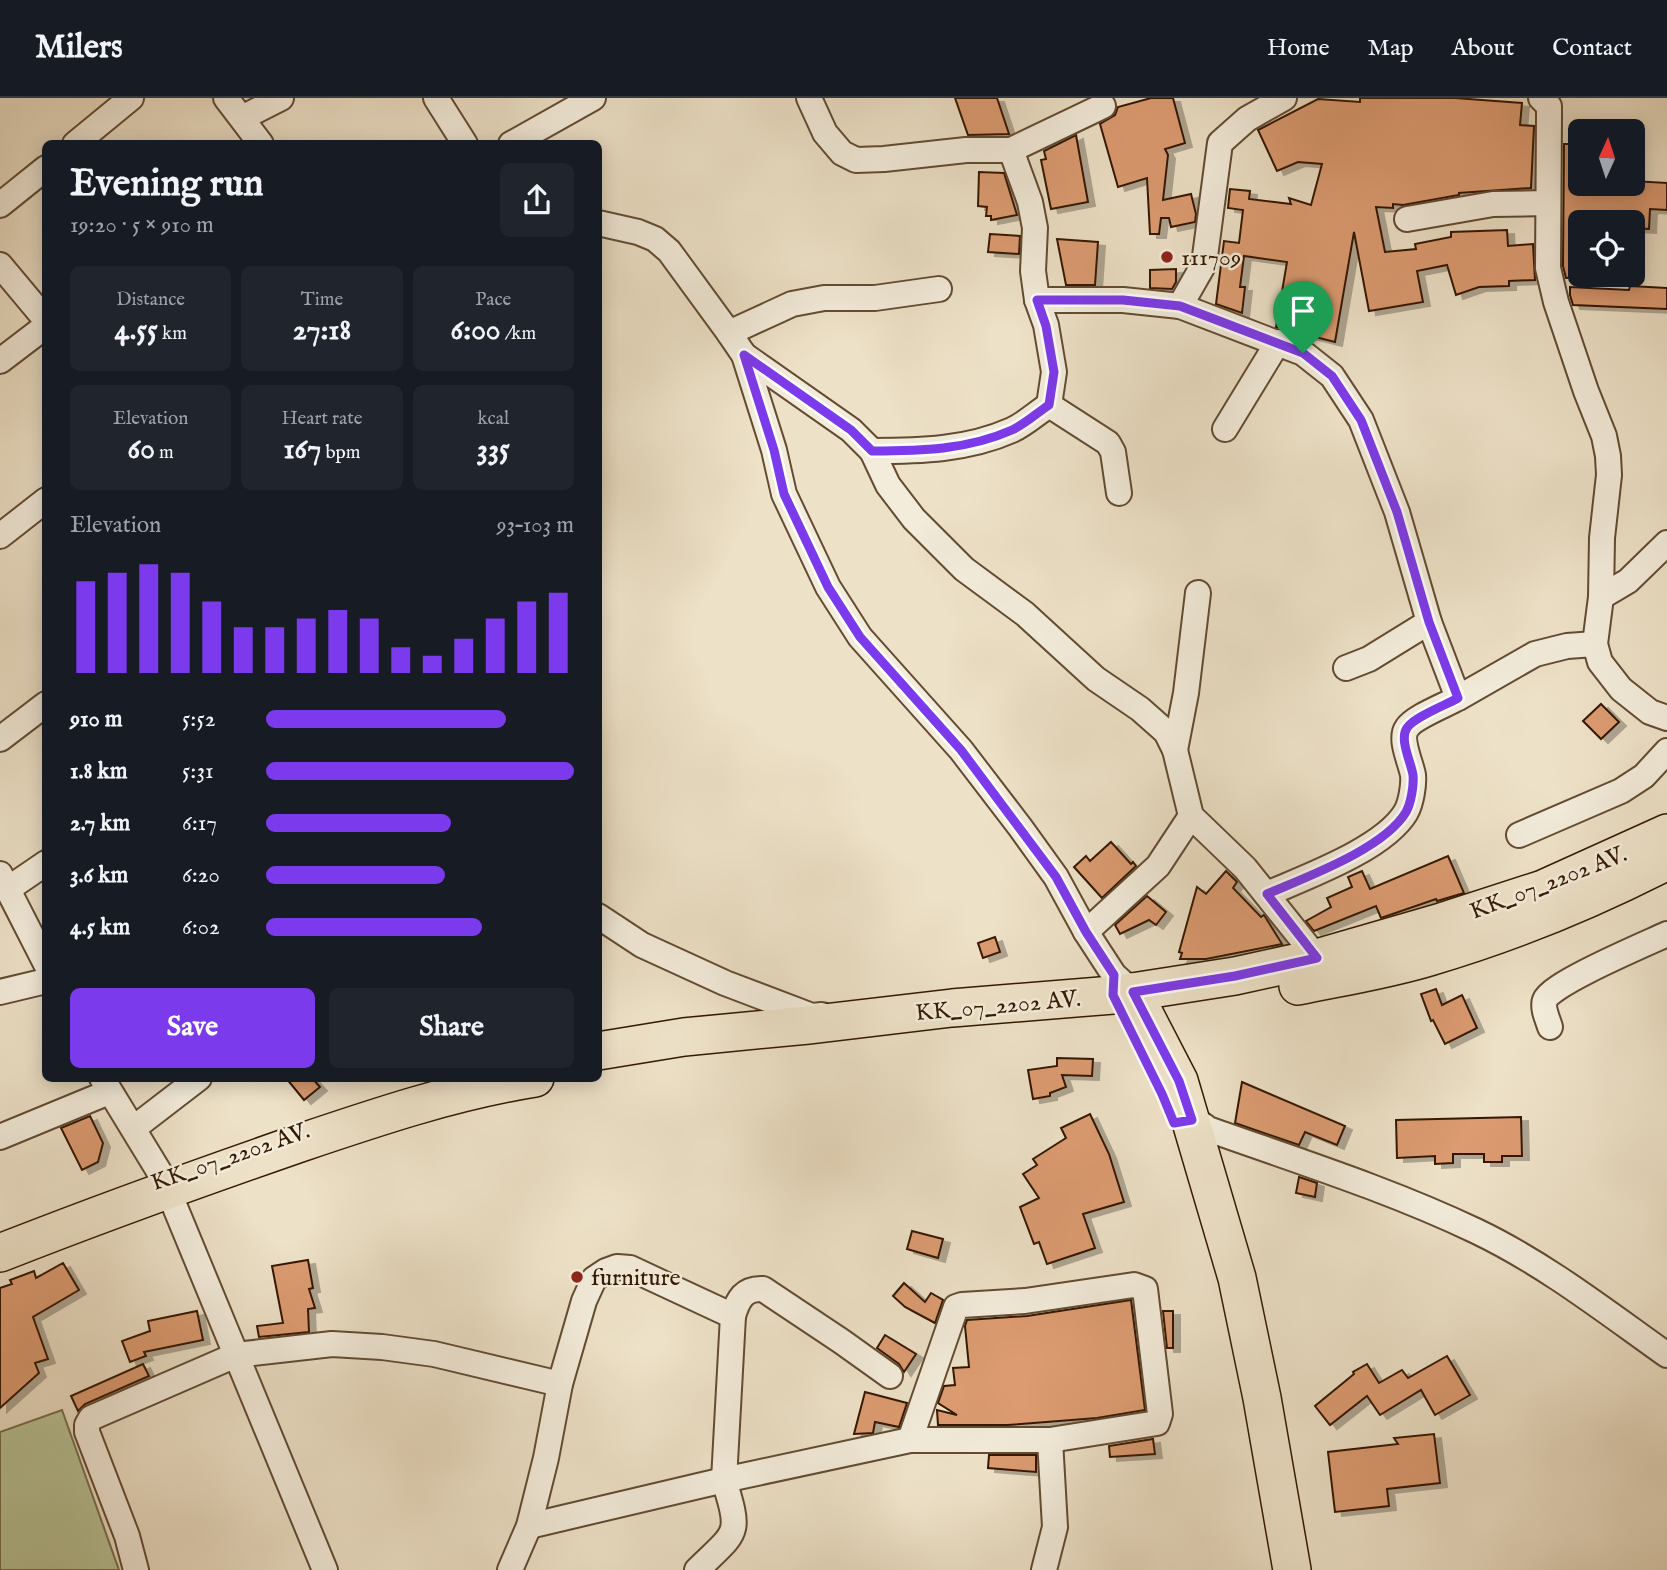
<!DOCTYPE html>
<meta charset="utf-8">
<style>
:root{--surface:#171b24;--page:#20242c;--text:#f1f3f6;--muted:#9ea1a6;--line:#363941;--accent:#7c3aed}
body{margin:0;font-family:"IM FELL English",serif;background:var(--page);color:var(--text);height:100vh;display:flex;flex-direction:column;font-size:26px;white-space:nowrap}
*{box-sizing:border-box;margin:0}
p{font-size:23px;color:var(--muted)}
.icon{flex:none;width:38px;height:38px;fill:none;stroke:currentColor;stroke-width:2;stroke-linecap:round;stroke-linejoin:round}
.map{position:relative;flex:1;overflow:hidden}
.side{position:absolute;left:42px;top:42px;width:560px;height:942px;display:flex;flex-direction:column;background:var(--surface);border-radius:10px;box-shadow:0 4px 18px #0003}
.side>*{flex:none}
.needle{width:46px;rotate:3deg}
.fabs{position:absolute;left:1568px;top:21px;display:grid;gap:14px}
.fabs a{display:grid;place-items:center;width:77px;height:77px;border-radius:10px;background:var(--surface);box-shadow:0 4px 18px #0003;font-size:35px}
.pin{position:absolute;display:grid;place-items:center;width:60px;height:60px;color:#fff;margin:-72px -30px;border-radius:50% 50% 50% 0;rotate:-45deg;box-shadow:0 0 7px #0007}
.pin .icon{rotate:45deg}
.round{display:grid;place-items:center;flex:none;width:74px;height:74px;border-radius:10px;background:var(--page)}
.head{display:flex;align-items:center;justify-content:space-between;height:119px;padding:0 28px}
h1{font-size:38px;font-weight:700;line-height:52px}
.metrics{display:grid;grid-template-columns:repeat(3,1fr);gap:10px;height:119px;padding:7px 28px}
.metrics div{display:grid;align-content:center;border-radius:10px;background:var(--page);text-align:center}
.metrics b{font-size:30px;font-weight:700}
.metrics small{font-size:19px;font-weight:400}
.metrics p{font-size:19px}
.chart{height:196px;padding:14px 28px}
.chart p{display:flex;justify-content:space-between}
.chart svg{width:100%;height:126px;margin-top:7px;stroke:var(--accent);stroke-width:6}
.primary-button{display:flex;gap:14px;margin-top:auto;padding:14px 28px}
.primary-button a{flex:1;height:80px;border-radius:10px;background:var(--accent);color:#fff;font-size:28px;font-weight:700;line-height:80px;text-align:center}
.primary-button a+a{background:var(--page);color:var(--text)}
ul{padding:0 28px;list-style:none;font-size:23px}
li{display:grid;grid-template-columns:112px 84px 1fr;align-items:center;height:52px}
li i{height:18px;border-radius:9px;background:var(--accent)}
header{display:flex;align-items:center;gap:42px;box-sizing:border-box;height:98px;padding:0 35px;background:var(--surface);border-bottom:2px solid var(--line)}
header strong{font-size:33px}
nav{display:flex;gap:38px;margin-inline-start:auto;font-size:24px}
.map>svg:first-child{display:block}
.green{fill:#b8c396;stroke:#766e4b;stroke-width:2}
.building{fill:#dc9b71;stroke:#341900;stroke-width:2;filter:url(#shadow)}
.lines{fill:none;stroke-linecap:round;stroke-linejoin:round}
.street-casing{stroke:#624b32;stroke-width:28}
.primary-casing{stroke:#341900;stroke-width:40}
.street{stroke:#f3ecdb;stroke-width:24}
.primary{stroke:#ede1c7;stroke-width:37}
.route-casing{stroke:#fff;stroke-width:14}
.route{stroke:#7c3aed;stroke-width:9}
.poi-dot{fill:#8f2418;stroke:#f3ecdb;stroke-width:2.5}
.labels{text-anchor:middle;stroke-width:5;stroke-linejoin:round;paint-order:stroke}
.poi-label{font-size:24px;fill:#341900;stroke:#f3ecdb;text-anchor:start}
.street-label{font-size:24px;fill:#341900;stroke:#f3ecdb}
</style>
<header>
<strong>Milers</strong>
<nav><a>Home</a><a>Map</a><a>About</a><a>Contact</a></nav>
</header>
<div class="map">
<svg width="1667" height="1472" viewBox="0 0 1667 1472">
<defs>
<filter id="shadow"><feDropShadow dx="7" dy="4" stdDeviation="0" flood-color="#0004"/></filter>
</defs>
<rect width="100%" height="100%" fill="#ede1c7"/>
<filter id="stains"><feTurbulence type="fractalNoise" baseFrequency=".00286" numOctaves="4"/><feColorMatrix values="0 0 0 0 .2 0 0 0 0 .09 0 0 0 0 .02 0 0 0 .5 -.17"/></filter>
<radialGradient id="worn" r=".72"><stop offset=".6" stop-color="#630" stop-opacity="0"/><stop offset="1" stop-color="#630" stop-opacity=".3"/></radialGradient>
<polygon class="green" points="62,1312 119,1472 0,1472 0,1334"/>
<g class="building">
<polygon points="955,0 997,0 1009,36 968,37"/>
<polygon points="1151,0 1173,0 1185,45 1165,51 1168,57 1163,102 1191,96 1196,116 1195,124 1171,129 1169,120 1161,120 1159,136 1150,136 1147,80 1118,89 1100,26 1115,17 1118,9"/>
<polygon points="1360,0 1455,0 1522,5 1520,27 1534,28 1531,90 1459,95 1459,97 1403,107 1393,106 1393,110 1376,109 1385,154 1416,151 1415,146 1451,139 1451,134 1507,132 1508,148 1533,146 1535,182 1509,183 1509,188 1479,189 1456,197 1447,167 1417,173 1423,204 1369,213 1354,134 1335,244 1276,229 1287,164 1244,158 1240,189 1245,189 1242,215 1216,206 1224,143 1239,145 1243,112 1228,110 1230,91 1250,93 1249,101 1291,106 1289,100 1311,107 1322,66 1298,64 1277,73 1258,32 1318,1 1360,4"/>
<polygon points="1076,37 1088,104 1051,111 1041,62 1046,61 1044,53"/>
<polygon points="1564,46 1580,46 1580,86 1633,86 1633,83 1667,85 1667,112 1650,111 1649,131 1633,130 1633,124 1627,124 1627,122 1580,119 1580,179 1566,180 1563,168"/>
<polygon points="979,74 1004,75 1017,117 991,122 991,118 986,118 987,109 978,108"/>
<polygon points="990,136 1020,138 1019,156 988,154"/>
<polygon points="1057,141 1098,144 1095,187 1066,187"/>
<polygon points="1176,171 1176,184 1172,191 1150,190 1150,172"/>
<polygon points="1630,188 1667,190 1667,211 1573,207 1570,197 1570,189 1629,192"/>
<polygon points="1601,606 1619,624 1601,641 1583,623"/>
<polygon points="1111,744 1131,766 1133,764 1136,768 1102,800 1074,769 1086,758 1090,763"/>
<polygon points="1448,758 1464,795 1437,803 1436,801 1381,820 1376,808 1314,833 1306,823 1331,809 1327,800 1352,789 1348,779 1362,773 1370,791"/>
<polygon points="1226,773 1237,784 1233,790 1261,819 1264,817 1282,846 1206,861 1180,861 1182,855 1179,854 1197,789 1206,796"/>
<polygon points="1147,798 1166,814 1156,827 1149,822 1120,836 1115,827"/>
<polygon points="995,839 1000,854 983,860 978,845"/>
<polygon points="1436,891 1442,907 1462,897 1477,930 1445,946 1433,922 1431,923 1421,896"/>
<polygon points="1057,960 1093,961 1092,978 1062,977 1066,989 1050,995 1050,998 1033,1001 1028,972 1057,968"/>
<polygon points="286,980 312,980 320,989 304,1002"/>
<polygon points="1242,984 1345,1028 1337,1047 1305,1034 1299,1047 1235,1025"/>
<polygon points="1090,1016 1109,1056 1124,1104 1083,1116 1095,1150 1047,1166 1039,1144 1034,1146 1020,1109 1039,1100 1023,1076 1037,1067 1033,1061 1066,1040 1061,1030"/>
<polygon points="90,1018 103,1045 98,1064 82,1072 61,1030"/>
<polygon points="1521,1019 1522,1058 1502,1058 1502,1064 1484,1064 1484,1056 1453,1056 1453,1065 1435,1066 1435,1058 1397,1060 1396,1022"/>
<polygon points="1299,1079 1317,1085 1315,1099 1296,1095"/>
<polygon points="912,1133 943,1141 938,1160 907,1151"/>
<polygon points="308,1162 313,1190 309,1191 315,1210 308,1211 309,1234 259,1239 257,1228 283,1225 272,1168"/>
<polygon points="63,1165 79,1192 33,1219 48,1261 35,1265 39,1275 0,1310 0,1190 12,1186 10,1182 34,1173 36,1180"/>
<polygon points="904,1185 925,1204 931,1195 943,1202 935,1225 905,1209 893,1198"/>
<polygon points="1131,1202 1145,1312 1097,1320 1008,1327 938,1327 937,1312 957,1317 938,1305 944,1288 955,1287 953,1270 969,1269 965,1228 967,1222 1027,1218"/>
<polygon points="197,1213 203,1242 144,1254 146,1258 130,1264 122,1243 150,1233 148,1223"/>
<polygon points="1163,1213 1173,1213 1173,1250 1167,1250"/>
<polygon points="885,1237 916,1256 904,1274 899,1266 877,1250"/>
<polygon points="1447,1258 1470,1297 1435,1317 1421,1292 1380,1317 1367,1298 1330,1327 1315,1308 1354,1276 1353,1274 1367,1266 1379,1285 1402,1272 1408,1280"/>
<polygon points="143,1266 149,1278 85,1306 78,1313 71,1298"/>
<polygon points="865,1294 907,1305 899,1329 875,1324 873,1335 854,1336"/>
<polygon points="1434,1336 1440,1385 1387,1391 1389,1408 1335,1414 1328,1354 1398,1346 1394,1340"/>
<polygon points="1153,1341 1155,1356 1110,1359 1109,1348"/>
<polygon points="989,1357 1036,1357 1036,1374 988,1370"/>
</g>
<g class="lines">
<g class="street-casing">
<g id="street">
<polyline points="226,0 261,46"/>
<polyline points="436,0 465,46"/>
<polyline points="809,0 825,35 842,55 856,62 884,61 966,52 1011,52 1103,8"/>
<polyline points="1541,0 1549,8 1549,19 1548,170 1556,204 1586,293 1604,338 1608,358 1609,377 1602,440 1601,499 1595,546 1600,564 1621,591 1650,614 1667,620"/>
<polyline points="242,20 281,0"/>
<polyline points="75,46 131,0"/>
<polyline points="511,46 593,0"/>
<polyline points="0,107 46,70"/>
<polyline points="1407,121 1493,106 1548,105"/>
<polyline points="598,125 638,134 655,141 669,153 729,235 744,257 774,352 784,396 828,489 860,539 961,652 1020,729 1056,779 1086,834 1114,877 1133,894"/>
<polyline points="0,167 46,222"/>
<polyline points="1037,202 1123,202 1180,208 1303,255 1332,278 1361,322 1397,414 1429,524 1458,600 1535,556 1567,548 1595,546"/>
<polyline points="1180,208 1204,166 1220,45 1247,21 1284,0"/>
<polyline points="729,235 792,206 824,200 875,200 939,191"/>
<polyline points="744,257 851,332 872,353 888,387 914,421 964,471 1025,516 1096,581 1140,611 1166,634 1175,652 1191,718 1245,770 1317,860"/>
<polyline points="0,263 46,228"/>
<polyline points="1049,307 1108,345 1113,354 1119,395"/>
<polyline points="1225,331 1278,244"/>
<path d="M 872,353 C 920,353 967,352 1012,332 C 1025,326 1037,315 1049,307 L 1054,274 L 1046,227 L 1037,202 L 1033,173 L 1035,130 L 1030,104 L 1011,52"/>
<polyline points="0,438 46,402"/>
<polyline points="1601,499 1628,483 1667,445"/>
<polyline points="1346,570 1369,561 1429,524"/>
<polyline points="0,641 46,606"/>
<polyline points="1175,652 1186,595 1198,495"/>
<polyline points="1519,737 1621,693 1644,678 1667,653"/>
<polyline points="0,776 46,866"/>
<polyline points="8,791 46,765"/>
<path d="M 1267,796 C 1306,779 1384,751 1406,714 C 1411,705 1414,687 1413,677 C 1411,665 1399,641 1407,630 C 1414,619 1446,607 1458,600"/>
<polyline points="598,818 642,847 725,885 812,918 822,917"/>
<polyline points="1086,834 1158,768 1191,718"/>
<polyline points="0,894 46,883"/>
<path d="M 1550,929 C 1548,922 1542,910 1545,902 C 1550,886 1648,845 1667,836"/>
<polyline points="102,980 163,1080 325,1472"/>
<path d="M 1184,1023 C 1195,1022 1200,1024 1208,1031 C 1298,1063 1390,1092 1476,1133 C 1545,1166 1605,1213 1667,1257"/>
<polyline points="134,1030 199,980"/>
<polyline points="0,1039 109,994"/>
<polyline points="733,1218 724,1382 910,1342 1050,1342 1157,1325 1160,1316 1145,1191 1134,1187 1025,1203 962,1207 956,1209 910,1342"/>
<path d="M 529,1428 L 724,1382 C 741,1438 738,1432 697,1472"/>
<polyline points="136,1472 127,1438 87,1334 87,1327 91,1320 236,1257 332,1246 382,1249 434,1256 560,1286"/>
<path d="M 510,1472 L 529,1428 L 546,1360 L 560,1286 L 584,1203 L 594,1181 L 606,1173 L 617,1169 L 630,1170 L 733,1218 C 738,1201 744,1190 763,1191 L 841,1243 L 890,1278"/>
<polyline points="1044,1472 1055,1429 1050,1342"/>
</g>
</g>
<g class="primary-casing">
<g id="primary">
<path d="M 1298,888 C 1341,879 1386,872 1429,859 C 1511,835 1591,802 1667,763"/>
<polyline points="1133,894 1179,983 1237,1180 1262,1300 1292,1472"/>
<polyline points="598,953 684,939 808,927 952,910 1113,897 1235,878 1317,860 1438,825 1543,791 1667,735"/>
<path d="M 0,1155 C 99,1116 199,1080 300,1045 C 377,1019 454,993 535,980"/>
</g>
</g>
<use href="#street" class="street"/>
<use href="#primary" class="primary"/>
</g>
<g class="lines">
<g class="route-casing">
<path id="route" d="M 1037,202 L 1123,202 L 1180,208 L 1303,255 L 1332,278 L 1361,322 L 1397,414 L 1429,524 L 1458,600 C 1446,607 1414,619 1407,630 C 1399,641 1411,664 1413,677 C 1414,687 1411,705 1406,714 C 1384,751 1306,779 1267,796 L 1317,860 L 1235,878 L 1133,894 L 1179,983 L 1192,1022 L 1174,1025 L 1162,996 L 1113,897 L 1114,877 L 1086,834 L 1056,779 L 961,652 L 860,539 L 828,489 L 784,396 L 774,352 L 744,257 L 851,332 L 872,353 C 920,353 967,352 1012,332 C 1025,326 1037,315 1049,307 L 1054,274 L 1046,228 Z"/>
</g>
<use href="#route" class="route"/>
</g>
<g class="poi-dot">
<circle cx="1167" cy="159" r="7"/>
<circle cx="577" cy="1179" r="7"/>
</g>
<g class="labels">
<g class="poi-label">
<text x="1181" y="167">111709</text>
<text x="591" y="1187">furniture</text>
</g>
<g class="street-label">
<text transform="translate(1548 784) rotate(-21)" y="8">KK_07_2202 AV.</text>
<text transform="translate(998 907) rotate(-5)" y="8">KK_07_2202 AV.</text>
<text transform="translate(230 1058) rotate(-19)" y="8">KK_07_2202 AV.</text>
</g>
</g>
<rect width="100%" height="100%" filter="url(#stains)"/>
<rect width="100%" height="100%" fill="url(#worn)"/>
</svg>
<div class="fabs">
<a><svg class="needle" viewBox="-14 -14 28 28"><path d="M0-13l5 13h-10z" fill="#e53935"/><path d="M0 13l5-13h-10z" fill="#9ea1a6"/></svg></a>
<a><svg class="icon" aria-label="locate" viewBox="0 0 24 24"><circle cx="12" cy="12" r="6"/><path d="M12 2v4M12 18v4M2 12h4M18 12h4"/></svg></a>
</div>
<div class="pin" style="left:1303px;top:255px;background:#1e9e55"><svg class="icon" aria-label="arrive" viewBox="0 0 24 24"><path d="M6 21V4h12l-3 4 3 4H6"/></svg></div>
<section class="side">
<div class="head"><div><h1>Evening run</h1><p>19:20 · 5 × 910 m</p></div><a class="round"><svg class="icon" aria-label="share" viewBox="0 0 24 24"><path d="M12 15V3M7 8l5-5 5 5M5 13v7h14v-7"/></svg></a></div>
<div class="metrics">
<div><p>Distance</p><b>4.55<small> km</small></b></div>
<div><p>Time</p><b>27:18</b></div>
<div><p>Pace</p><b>6:00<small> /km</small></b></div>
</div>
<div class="metrics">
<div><p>Elevation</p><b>60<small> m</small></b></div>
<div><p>Heart rate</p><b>167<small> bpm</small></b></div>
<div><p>kcal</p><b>335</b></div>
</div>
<div class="chart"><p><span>Elevation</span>93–103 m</p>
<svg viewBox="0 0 160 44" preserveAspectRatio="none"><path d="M5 44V12M15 44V9M25 44V6M35 44V9M45 44V19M55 44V28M65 44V28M75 44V25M85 44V22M95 44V25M105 44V35M115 44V38M125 44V32M135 44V25M145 44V19M155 44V16"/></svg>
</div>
<ul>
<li><b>910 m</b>5:52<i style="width:78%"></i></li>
<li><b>1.8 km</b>5:31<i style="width:100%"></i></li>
<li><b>2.7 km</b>6:17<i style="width:60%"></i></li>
<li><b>3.6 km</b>6:20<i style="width:58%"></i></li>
<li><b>4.5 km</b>6:02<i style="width:70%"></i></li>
</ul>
<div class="primary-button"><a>Save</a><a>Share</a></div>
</section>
</div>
